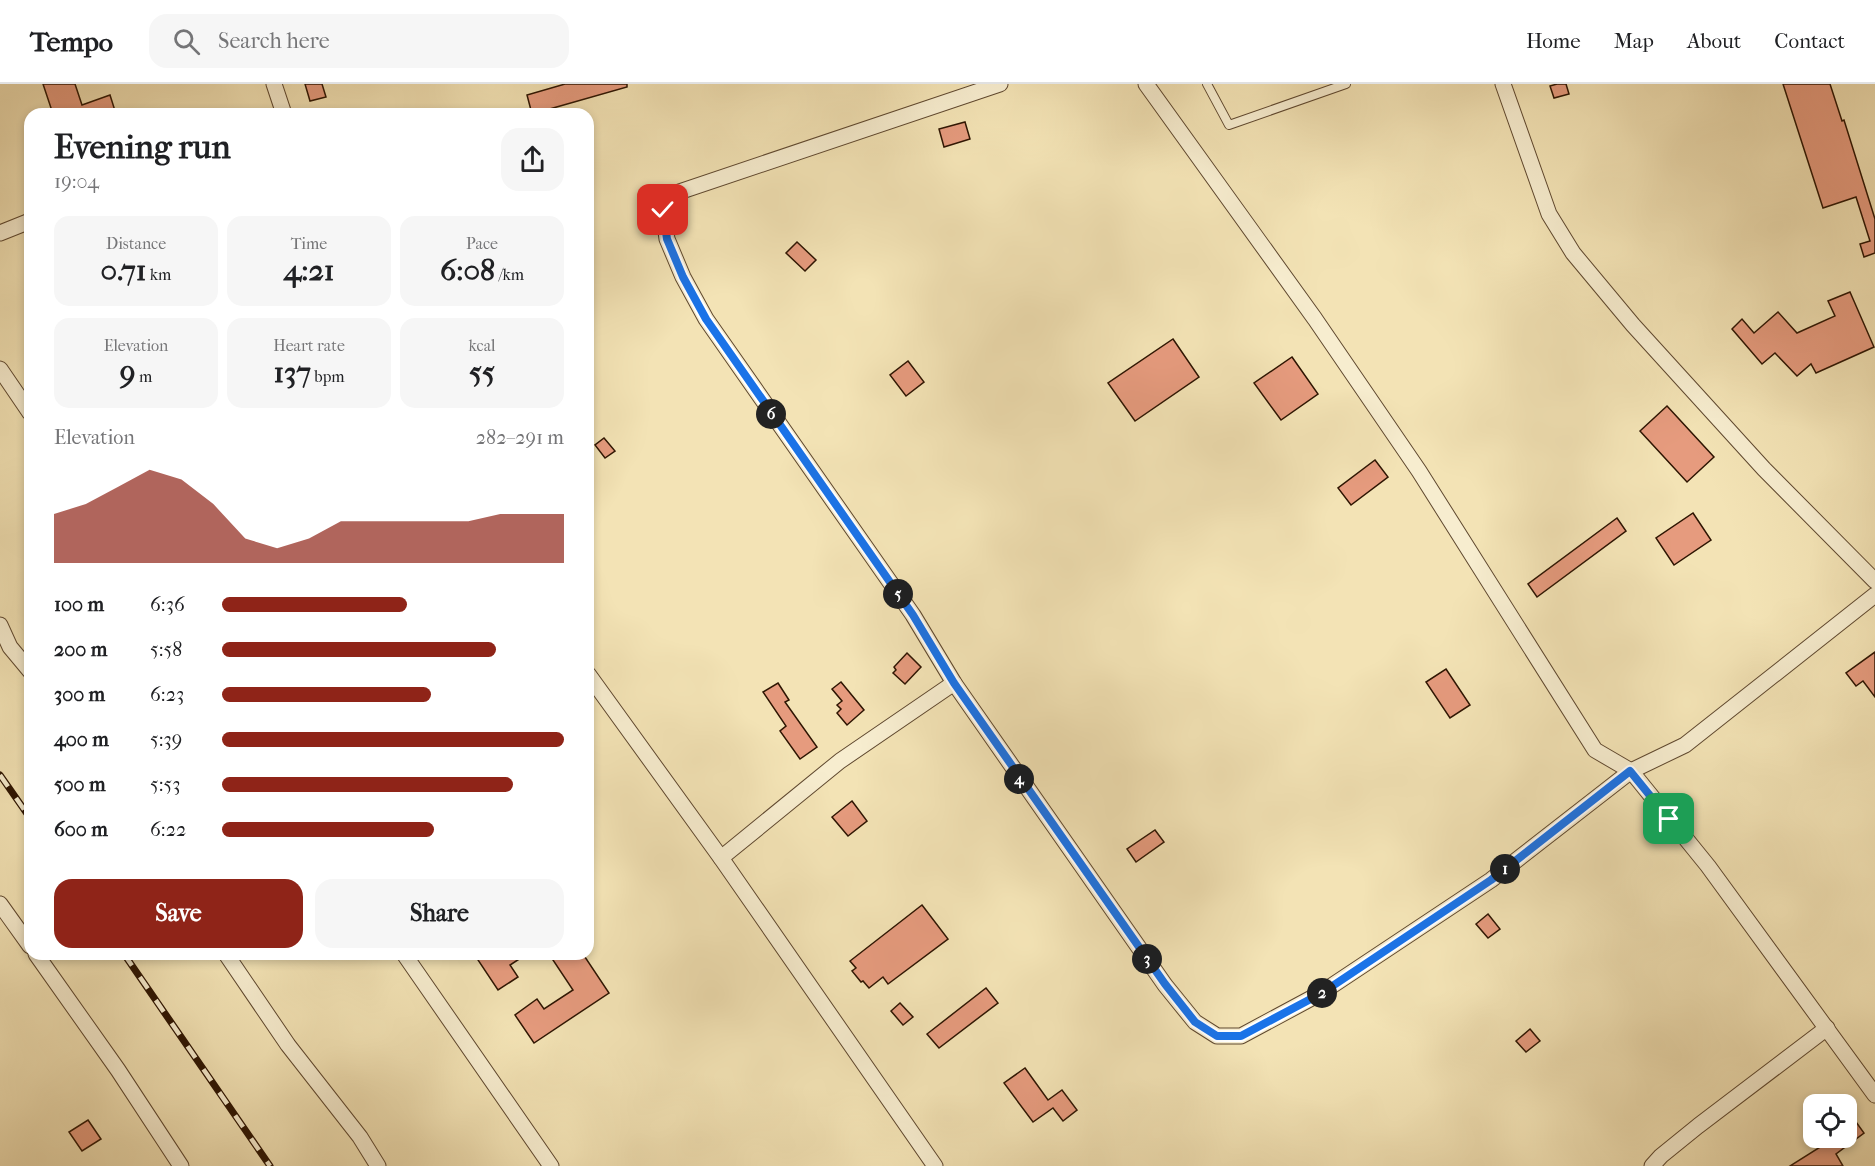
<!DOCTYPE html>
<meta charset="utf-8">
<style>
:root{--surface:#fff;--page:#f6f6f6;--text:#202124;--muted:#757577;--line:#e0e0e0;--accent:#8f2418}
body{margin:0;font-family:"IM FELL French Canon",serif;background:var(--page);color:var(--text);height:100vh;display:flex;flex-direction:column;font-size:22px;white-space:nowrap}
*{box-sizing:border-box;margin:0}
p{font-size:20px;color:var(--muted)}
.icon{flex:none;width:33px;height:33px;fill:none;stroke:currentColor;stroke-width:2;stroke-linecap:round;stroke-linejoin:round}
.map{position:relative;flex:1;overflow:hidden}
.sheet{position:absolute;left:24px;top:24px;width:570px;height:852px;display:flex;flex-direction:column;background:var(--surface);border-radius:18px;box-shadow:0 3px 9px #0003}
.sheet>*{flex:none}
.tools{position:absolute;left:1803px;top:1010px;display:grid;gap:12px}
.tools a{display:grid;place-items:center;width:54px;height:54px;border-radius:12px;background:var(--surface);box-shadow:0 3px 9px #0003;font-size:30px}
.pin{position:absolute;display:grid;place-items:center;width:51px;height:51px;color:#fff;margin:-26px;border-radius:12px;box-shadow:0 3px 9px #0006}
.km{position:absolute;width:30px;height:30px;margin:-15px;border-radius:50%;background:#222;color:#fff;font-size:16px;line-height:30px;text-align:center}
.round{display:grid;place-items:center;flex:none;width:63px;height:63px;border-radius:18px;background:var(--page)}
.summary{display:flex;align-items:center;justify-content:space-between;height:102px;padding:0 30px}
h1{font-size:33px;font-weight:700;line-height:45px}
.metrics{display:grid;grid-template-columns:repeat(3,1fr);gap:9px;height:102px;padding:6px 30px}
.metrics div{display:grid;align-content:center;border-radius:15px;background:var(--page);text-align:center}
.metrics b{font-size:30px;font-weight:700}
.metrics small{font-size:16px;font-weight:400}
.metrics p{font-size:16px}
.chart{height:168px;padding:12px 30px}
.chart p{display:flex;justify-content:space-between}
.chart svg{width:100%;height:108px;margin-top:6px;fill:var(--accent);opacity:.7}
.button{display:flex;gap:12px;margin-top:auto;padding:12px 30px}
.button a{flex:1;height:69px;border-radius:18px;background:var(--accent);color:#fff;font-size:24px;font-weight:700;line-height:69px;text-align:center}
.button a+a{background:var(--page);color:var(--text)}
ul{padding:0 30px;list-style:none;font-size:20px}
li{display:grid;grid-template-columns:96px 72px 1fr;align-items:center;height:45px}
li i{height:15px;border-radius:8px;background:var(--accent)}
header{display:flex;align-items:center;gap:36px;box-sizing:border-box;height:84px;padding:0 30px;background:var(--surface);border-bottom:2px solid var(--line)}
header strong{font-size:28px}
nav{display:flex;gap:33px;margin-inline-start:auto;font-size:21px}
.search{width:420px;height:54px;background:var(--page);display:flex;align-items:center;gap:15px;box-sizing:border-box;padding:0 21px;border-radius:18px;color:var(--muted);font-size:22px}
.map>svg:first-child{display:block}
.building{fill:#e69b7e;stroke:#2e1502;stroke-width:1.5}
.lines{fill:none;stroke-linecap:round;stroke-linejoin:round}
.service-casing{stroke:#5f482f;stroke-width:10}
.minor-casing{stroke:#5f482f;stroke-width:17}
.service{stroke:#f7edcf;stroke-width:8}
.minor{stroke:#f7edcf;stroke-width:15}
.rail-casing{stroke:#2e1502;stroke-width:7}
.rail{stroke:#f7edcf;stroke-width:4.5;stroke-dasharray:14;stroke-linecap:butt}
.route-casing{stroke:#fff;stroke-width:12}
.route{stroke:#1a73e8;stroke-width:8}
</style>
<header>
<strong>Tempo</strong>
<div class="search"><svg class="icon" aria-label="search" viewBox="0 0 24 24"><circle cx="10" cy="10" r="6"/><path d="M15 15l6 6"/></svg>Search here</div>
<nav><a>Home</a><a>Map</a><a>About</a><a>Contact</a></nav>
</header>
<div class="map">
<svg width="1875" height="1082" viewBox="0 0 1875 1082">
<rect width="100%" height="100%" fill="#f3e3b5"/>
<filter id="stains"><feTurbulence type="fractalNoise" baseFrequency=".00333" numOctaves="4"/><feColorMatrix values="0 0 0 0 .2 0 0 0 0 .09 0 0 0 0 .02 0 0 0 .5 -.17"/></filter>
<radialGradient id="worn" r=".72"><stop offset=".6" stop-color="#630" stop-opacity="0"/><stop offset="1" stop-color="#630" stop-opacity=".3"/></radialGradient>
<g class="building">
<polygon points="43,0 75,0 82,21 110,11 116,30 53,30"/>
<polygon points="305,0 322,0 326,13 310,17"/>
<polygon points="565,0 627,0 627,3 532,30 527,11"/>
<polygon points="1557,0 1566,0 1569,10 1554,14 1550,2"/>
<polygon points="1783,0 1830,0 1842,37 1844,36 1875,135 1875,169 1864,173 1860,160 1870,157 1856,113 1823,124"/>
<polygon points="965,38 970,55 944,63 939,45"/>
<polygon points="797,158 816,176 805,187 786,169"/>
<polygon points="1850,208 1874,263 1816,289 1811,280 1797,292 1775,269 1762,280 1732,245 1742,235 1754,249 1778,228 1797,249 1835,232 1828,217"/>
<polygon points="1173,255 1199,293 1135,337 1108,299"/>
<polygon points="1292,273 1318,310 1281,336 1254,299"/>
<polygon points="908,277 924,298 906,312 890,291"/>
<polygon points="1667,322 1714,373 1687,398 1640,347"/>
<polygon points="604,354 615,367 605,374 595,361"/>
<polygon points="1375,376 1388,393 1351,421 1338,404"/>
<polygon points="1693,429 1711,456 1674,481 1656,454"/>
<polygon points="1617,434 1626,447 1537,513 1528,500"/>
<polygon points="1875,568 1875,613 1863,597 1856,602 1846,589"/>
<polygon points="907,569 921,583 905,600 893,589 896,586 894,583"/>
<polygon points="1446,585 1470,621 1450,634 1426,598"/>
<polygon points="841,598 864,626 847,641 837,629 841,625 837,621 842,617 832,605"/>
<polygon points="778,599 789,616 785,618 817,663 800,675 780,647 786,642 763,608"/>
<polygon points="852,717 867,737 848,752 832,733"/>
<polygon points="1155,746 1164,758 1136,778 1127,765"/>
<polygon points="922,821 948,855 888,900 883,893 869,904 863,897 861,898 852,887 856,884 850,877"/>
<polygon points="1488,830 1500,845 1488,854 1476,840"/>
<polygon points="486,870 527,870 510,881 518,893 498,906 478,876"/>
<polygon points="549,870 583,870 609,909 534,959 515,931 537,915 544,925 573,906"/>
<polygon points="986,904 998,919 939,964 927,950"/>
<polygon points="900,919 913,933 903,941 891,927"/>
<polygon points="1530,945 1540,957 1526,968 1516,957"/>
<polygon points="1025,984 1048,1016 1062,1006 1077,1026 1063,1037 1053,1024 1033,1038 1004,999"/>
<polygon points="1846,1024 1864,1049 1836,1070 1843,1082 1790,1082 1836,1053 1846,1053"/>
<polygon points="88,1036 101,1055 82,1067 69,1048"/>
</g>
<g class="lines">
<g class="service-casing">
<polyline id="service" points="1207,0 1229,41 1346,0"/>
</g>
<g class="minor-casing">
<g id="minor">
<polyline points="274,0 284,30"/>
<polyline points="1000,0 679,108 669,115 663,126 667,155 683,193 706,235 913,531 954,599 1165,901 1195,938 1217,952 1241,952 1321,909 1491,796 1631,687 1685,661 1875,511"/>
<polyline points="1146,0 1315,235 1419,387 1595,666 1631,687 1708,782 1875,1011"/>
<polyline points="1503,0 1549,130 1573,169 1633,241 1764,385 1875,497"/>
<polyline points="0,149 30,137"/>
<polyline points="0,285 30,329"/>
<polyline points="0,541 10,563 30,587"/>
<polyline points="588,590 721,774 935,1082"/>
<polyline points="721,774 840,677 954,599"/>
<polyline points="0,820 30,862"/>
<polyline points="36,870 118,986 181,1082"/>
<polyline points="226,870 288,961 360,1053 378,1082"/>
<polyline points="404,870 551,1082"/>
<polyline points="1652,1082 1661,1072 1698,1042 1827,944"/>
</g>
</g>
<use href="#service" class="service"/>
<use href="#minor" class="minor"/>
<g class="rail-casing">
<g id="rail">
<polyline points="0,691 30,734"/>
<polyline points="124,870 270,1082"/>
</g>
</g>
<use href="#rail" class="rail"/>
</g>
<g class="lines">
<g class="route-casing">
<polyline id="route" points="663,126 667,155 683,193 706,235 913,531 954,599 1165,900 1195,938 1217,952 1241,952 1322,909 1491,796 1630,687 1669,735"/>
</g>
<use href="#route" class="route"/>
</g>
<rect width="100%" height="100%" filter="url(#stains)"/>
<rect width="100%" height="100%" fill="url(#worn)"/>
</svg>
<div class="tools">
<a><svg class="icon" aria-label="locate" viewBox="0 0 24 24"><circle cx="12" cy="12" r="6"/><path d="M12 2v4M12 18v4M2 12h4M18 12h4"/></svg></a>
</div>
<div class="pin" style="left:1669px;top:735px;background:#1e9e55"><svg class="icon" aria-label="arrive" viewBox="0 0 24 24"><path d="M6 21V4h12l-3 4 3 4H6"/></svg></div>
<div class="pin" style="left:663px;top:126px;background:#d93025"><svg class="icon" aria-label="check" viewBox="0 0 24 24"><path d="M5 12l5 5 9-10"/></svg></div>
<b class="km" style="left:1505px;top:785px">1</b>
<b class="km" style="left:1322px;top:909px">2</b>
<b class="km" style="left:1147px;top:875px">3</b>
<b class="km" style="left:1019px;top:695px">4</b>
<b class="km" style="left:898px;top:510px">5</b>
<b class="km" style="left:771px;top:330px">6</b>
<section class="sheet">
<div class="summary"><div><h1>Evening run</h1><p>19:04</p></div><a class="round"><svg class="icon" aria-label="share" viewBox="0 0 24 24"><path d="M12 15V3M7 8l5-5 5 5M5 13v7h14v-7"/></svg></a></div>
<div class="metrics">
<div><p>Distance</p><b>0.71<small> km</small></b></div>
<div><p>Time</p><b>4:21</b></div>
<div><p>Pace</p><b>6:08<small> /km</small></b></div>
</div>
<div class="metrics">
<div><p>Elevation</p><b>9<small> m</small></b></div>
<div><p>Heart rate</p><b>137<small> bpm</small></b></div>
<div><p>kcal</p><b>55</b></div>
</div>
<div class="chart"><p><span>Elevation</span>282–291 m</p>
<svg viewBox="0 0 160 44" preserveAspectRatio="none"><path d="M0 44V24L10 20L20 13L30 6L40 10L50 20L60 34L70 38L80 34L90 27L100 27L110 27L120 27L130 27L140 24L150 24L160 24V44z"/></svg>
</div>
<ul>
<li><b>100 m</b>6:36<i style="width:54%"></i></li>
<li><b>200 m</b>5:58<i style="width:80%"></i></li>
<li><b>300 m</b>6:23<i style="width:61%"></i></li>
<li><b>400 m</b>5:39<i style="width:100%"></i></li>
<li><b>500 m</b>5:53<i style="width:85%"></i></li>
<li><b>600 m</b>6:22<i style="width:62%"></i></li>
</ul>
<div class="button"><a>Save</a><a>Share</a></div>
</section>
</div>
